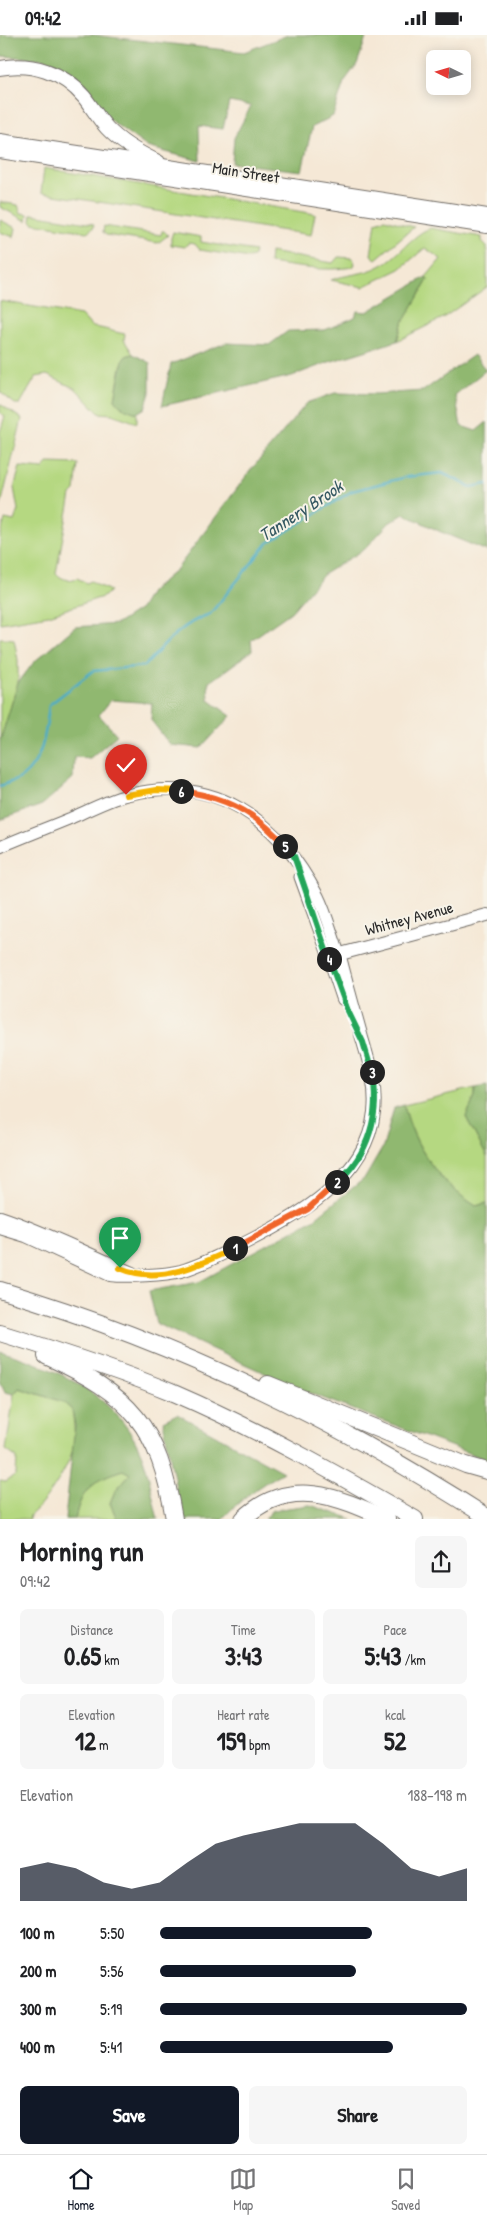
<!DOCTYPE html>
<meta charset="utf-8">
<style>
:root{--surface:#fff;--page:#f6f6f6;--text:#202124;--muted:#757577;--line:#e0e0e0;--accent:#111827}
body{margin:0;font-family:"Patrick Hand",sans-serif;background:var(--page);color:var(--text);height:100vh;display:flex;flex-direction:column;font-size:19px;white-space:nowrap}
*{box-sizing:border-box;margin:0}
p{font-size:16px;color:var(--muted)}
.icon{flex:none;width:28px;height:28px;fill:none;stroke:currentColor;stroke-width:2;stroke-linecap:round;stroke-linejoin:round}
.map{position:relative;height:1484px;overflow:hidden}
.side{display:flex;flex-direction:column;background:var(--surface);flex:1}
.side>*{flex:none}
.needle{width:32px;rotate:275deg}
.controls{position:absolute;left:426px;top:15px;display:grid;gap:10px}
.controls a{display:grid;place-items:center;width:45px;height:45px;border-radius:8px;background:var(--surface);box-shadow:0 2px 12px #0003;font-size:25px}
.pin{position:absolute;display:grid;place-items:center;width:42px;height:42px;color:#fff;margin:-51px -21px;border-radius:50% 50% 50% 0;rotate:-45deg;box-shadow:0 0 5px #0007}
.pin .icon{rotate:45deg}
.km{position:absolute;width:25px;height:25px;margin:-12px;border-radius:50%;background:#222;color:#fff;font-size:14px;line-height:25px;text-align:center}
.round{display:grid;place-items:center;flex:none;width:52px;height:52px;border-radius:8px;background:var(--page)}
.overview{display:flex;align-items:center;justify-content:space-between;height:85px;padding:0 20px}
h1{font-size:28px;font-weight:700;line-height:38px}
.stats{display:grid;grid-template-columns:repeat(3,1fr);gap:8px;height:85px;padding:5px 20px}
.stats div{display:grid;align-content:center;border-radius:8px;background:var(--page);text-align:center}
.stats b{font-size:25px;font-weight:700}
.stats small{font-size:14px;font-weight:400}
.stats p{font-size:14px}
.chart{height:140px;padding:10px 20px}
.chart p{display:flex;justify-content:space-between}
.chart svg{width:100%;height:90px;margin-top:5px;fill:var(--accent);opacity:.7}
.primary-button{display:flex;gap:10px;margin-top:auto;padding:10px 20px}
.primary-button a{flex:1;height:58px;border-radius:8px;background:var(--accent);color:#fff;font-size:20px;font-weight:700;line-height:58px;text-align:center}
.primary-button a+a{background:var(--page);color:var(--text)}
ul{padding:0 20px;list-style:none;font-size:16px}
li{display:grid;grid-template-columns:80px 60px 1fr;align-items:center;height:38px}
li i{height:12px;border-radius:6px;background:var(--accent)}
.status{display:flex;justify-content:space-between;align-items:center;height:35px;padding:0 25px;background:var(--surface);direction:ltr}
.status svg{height:14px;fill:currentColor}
.tabs{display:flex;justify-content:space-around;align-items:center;height:70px;border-top:1px solid var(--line);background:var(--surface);font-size:14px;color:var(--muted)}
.tabs a{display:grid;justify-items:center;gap:2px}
.tabs .selected{color:var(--accent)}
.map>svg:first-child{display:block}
.green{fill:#b5d881;stroke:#708256}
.forest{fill:#90b86f;stroke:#5e724d}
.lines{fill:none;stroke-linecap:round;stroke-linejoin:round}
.stream{stroke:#48acc7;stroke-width:2.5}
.tertiary-casing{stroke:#726d67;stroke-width:13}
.secondary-casing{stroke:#726d67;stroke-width:14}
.primary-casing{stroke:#726d67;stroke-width:16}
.motorway-casing{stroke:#726d67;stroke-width:18}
.tertiary{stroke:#fff;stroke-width:11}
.secondary{stroke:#fff;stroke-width:12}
.primary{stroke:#fff;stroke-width:14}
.motorway{stroke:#fff;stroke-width:16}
.split-1-casing{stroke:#fff;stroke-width:10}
.split-2-casing{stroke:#fff;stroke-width:10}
.split-3-casing{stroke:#fff;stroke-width:10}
.split-4-casing{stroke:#fff;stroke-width:10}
.split-5-casing{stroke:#fff;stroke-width:10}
.split-6-casing{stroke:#fff;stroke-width:10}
.split-7-casing{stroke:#fff;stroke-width:10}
.split-1{stroke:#f5b400;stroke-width:6}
.split-2{stroke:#f0652b;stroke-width:6}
.split-3{stroke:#22a559;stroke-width:6}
.split-4{stroke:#22a559;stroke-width:6}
.split-5{stroke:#22a559;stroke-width:6}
.split-6{stroke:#f0652b;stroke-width:6}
.split-7{stroke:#f5b400;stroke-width:6}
.labels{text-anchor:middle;stroke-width:4;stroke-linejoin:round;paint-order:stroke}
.street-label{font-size:16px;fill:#2b2b2b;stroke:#f7f3e8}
.water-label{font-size:18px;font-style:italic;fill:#355862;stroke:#f7f3e8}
</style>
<div class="status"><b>09:42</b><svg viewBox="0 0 49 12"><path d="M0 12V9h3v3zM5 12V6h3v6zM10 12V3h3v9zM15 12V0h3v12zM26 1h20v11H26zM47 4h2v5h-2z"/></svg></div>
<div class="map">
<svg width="487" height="1484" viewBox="0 0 487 1484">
<rect width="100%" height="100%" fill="#f7f3e8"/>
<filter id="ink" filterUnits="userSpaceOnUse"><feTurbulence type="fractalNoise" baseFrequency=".02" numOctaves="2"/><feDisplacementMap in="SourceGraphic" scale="10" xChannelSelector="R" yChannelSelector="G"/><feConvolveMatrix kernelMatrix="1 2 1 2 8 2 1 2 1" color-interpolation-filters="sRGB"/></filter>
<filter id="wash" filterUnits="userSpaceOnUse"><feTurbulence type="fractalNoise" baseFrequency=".0096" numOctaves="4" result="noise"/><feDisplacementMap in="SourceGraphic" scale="20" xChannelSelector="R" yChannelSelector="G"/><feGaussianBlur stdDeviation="1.12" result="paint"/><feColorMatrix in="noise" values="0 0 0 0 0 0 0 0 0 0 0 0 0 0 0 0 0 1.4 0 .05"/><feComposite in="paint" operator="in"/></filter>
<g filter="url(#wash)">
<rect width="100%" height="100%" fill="#f5e8d6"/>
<g class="green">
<polygon points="44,133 315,179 311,200 41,158"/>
<polygon points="0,167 18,170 21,178 28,179 27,186 0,172"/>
<polygon points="32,179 94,189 93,193 87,197 33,188 31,186"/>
<polygon points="385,184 414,192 376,224 371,220 376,187"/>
<polygon points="0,185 16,193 14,202 0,197"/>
<polygon points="104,191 161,200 162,196 164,196 168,200 158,208 106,200 103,197"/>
<path d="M 430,193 L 482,202 L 482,206 L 487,211 L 487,252 L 443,283 L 397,306 L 402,289 L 428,245 L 426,242 L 441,224 L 425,213 L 400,234 L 363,252 L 331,245 C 346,239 364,240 380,231 C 399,222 410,201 430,193 Z"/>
<polygon points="173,197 201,202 201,207 255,216 253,222 249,223 200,215 195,209 188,208 185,212 171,210 171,203"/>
<path d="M 270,217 L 333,228 L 338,222 L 353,223 L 355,229 L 353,232 C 324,237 298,232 269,228 Z"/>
<path d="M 0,266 L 81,280 L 92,292 C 105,293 113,297 125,299 L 124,305 L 133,319 L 126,321 L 121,331 L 115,364 L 123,373 L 137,378 L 137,388 L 112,379 L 99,378 L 76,354 L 47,340 L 36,342 L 20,369 L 15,369 L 0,357 Z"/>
<polygon points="0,369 22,384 0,474 0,397 5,381 0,378"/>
<path d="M 48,428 L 78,429 L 75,456 L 71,460 L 56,538 C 62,545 69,546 77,543 L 87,548 L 91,546 L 110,556 L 105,561 L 49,580 L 0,588 L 0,503 L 5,484 L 14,486 L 18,475 L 14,453 L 20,432 L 44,434 Z"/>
<polygon points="0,603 14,604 18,625 18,648 0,706"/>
<path d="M 475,1053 L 475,1062 L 466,1082 L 487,1122 L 487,1168 L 476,1171 C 439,1148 414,1112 404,1070 Z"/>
<path d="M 19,1353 L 63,1367 L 72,1375 C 74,1388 76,1404 72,1417 C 66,1436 45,1469 30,1480 L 29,1484 L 0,1484 L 0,1446 L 6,1447 L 16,1440 L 17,1423 L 6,1415 L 14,1359 Z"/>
<path d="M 123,1435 L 130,1439 L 115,1456 L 110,1468 L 117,1484 L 75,1484 C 81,1454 95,1443 123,1435 Z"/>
</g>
<g class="forest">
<polygon points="0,0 92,0 244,17 288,0 367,0 357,29 344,47 333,81 312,92 302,136 232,128 234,103 251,71 229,67 223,94 199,91 200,126 147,112 110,85 82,47 44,24 0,21"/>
<polygon points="426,242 428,245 402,289 397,306 329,327 292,341 162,371 171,329 226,308 269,310 288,296 325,295 355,282 357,276 367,277"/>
<polygon points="133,319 150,328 150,358 145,373 137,378 123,373 115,364 123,325 126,321"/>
<polygon points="474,320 486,335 455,360 461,391 476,396 487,387 487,516 441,497 404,479 389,488 365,514 324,539 291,577 251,605 252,616 208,648 209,665 231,681 201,713 170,710 151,685 152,668 111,665 99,680 117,700 90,723 74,722 73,743 42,770 0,785 0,706 18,648 34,627 75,592 117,589 140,574 150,557 177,534 250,436 307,368 335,358 376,359 423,356"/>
<polygon points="487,1051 487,1122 466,1082 475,1062 475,1053"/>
<path d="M 404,1070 C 414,1112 439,1148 476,1171 L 487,1168 L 487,1425 L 304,1356 L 157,1289 L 149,1256 L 199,1247 L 314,1184 L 365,1143 L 383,1112 L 394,1073 Z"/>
<path d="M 0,1316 C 55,1333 114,1358 139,1414 C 149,1433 152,1463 158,1484 L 117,1484 L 110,1468 L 115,1456 L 130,1439 L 123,1435 C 95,1443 81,1454 75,1484 L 65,1484 L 75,1391 L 72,1375 L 63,1367 L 19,1353 L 14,1359 L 5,1357 L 0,1346 Z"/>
<path d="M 177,1379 L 283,1437 C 260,1450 241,1464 222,1484 L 182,1484 L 163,1386 Z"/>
<polygon points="310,1470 352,1484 265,1484 273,1475"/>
</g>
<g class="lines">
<path class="stream" d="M 0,751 C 7,748 16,746 22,742 C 44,725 46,695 49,670 L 93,636 L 145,631 C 164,610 182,588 210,579 L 268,508 L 352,456 L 406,442 L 442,438 L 471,452 L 487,449"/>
</g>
</g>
<g filter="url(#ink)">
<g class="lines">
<g class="tertiary-casing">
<g id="tertiary">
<path d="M 0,812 C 23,802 47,793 71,783 C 89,775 108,765 127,760 C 216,738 278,785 318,861 C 327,879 332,900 339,918"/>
<polyline points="300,842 329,922"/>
</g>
</g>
<g class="secondary-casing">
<g id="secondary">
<polyline points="343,964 329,922 487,880"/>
<path d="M 0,1182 C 45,1197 88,1219 132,1238"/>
<path d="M 0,1193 L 26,1201 L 110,1240 C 127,1242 165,1240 181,1236 C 202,1230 222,1219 241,1210 C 295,1183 367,1144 374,1077 C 377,1051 369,1027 362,1003 C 354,974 346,946 339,918"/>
</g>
</g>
<g class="primary-casing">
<g id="primary">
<path d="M 0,33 C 31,27 63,37 84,62 C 92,72 98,83 107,93 C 121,108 139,118 158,127"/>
<polyline points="0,106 487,181"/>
<polyline points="0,116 487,191"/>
</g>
</g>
<g class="motorway-casing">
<g id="motorway">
<path d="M 0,1255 C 172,1306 336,1385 487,1482"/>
<path d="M 0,1298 C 59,1316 119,1335 176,1359 C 259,1395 337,1439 415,1484"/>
<path d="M 46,1321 C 131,1360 159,1391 174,1484"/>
<polyline points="268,1349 466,1430 487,1436"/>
<path d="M 243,1484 C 289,1440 338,1462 387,1484"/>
</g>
</g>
<use href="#tertiary" class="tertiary"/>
<use href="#secondary" class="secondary"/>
<use href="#primary" class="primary"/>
<use href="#motorway" class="motorway"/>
</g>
</g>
<g class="lines" filter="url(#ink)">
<g class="split-1-casing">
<path id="split-1" d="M 120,1233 C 159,1250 200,1230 235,1213"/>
</g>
<g class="split-2-casing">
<polyline id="split-2" points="235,1213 308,1174 337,1147"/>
</g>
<g class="split-3-casing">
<path id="split-3" d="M 337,1147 C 369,1120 381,1078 372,1037"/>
</g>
<g class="split-4-casing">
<polyline id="split-4" points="329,924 348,976 363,1007 372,1037"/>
</g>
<g class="split-5-casing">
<polyline id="split-5" points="285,811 294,821 329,924"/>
</g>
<g class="split-6-casing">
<path id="split-6" d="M 181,756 C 224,761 258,778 285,811"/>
</g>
<g class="split-7-casing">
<polyline id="split-7" points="126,760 156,755 181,756"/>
</g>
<use href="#split-1" class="split-1"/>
<use href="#split-2" class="split-2"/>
<use href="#split-3" class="split-3"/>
<use href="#split-4" class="split-4"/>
<use href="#split-5" class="split-5"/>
<use href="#split-6" class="split-6"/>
<use href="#split-7" class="split-7"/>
</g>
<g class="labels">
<g class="street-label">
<text transform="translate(246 137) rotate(9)" y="6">Main Street</text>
<text transform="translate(409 883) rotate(-15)" y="6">Whitney Avenue</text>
</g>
<g class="water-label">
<text transform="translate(301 476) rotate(-33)" y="6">Tannery Brook</text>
</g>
</g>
</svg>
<div class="controls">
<a><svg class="needle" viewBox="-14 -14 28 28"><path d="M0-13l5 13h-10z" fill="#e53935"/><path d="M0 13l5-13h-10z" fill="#757577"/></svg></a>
</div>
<div class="pin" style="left:120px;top:1233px;background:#1e9e55"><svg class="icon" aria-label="arrive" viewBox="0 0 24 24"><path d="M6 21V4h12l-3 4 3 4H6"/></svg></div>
<div class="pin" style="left:126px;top:760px;background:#d93025"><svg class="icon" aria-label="check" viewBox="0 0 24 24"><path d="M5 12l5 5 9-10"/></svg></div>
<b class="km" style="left:235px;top:1213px">1</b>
<b class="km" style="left:337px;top:1147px">2</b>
<b class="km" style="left:372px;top:1037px">3</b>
<b class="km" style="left:329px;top:924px">4</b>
<b class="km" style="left:285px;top:811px">5</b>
<b class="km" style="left:181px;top:756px">6</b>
</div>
<section class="side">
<div class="overview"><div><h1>Morning run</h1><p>09:42</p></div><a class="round"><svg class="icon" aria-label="share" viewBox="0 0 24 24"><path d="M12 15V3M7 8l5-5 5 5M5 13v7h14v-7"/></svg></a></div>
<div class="stats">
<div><p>Distance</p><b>0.65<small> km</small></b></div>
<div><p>Time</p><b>3:43</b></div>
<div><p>Pace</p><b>5:43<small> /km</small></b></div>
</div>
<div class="stats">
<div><p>Elevation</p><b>12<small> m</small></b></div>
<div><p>Heart rate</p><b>159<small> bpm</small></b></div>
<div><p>kcal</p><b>52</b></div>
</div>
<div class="chart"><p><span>Elevation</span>188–198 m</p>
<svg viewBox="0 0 160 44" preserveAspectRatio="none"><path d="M0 44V28L10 25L20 28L30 35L40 38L50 35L60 25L70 16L80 12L90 9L100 6L110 6L120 6L130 16L140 28L150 32L160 28V44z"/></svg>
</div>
<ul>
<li><b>100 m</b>5:50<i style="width:69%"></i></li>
<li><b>200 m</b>5:56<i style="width:64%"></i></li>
<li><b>300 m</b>5:19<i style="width:100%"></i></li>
<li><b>400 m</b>5:41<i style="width:76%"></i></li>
</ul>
<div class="primary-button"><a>Save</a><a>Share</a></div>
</section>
<nav class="tabs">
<a class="selected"><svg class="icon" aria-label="home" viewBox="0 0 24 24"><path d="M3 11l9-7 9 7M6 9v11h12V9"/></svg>Home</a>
<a><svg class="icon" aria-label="map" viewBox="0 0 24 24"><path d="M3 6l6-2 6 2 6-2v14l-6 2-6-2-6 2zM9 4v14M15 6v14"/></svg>Map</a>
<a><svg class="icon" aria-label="saved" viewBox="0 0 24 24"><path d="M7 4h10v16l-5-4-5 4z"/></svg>Saved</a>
</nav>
